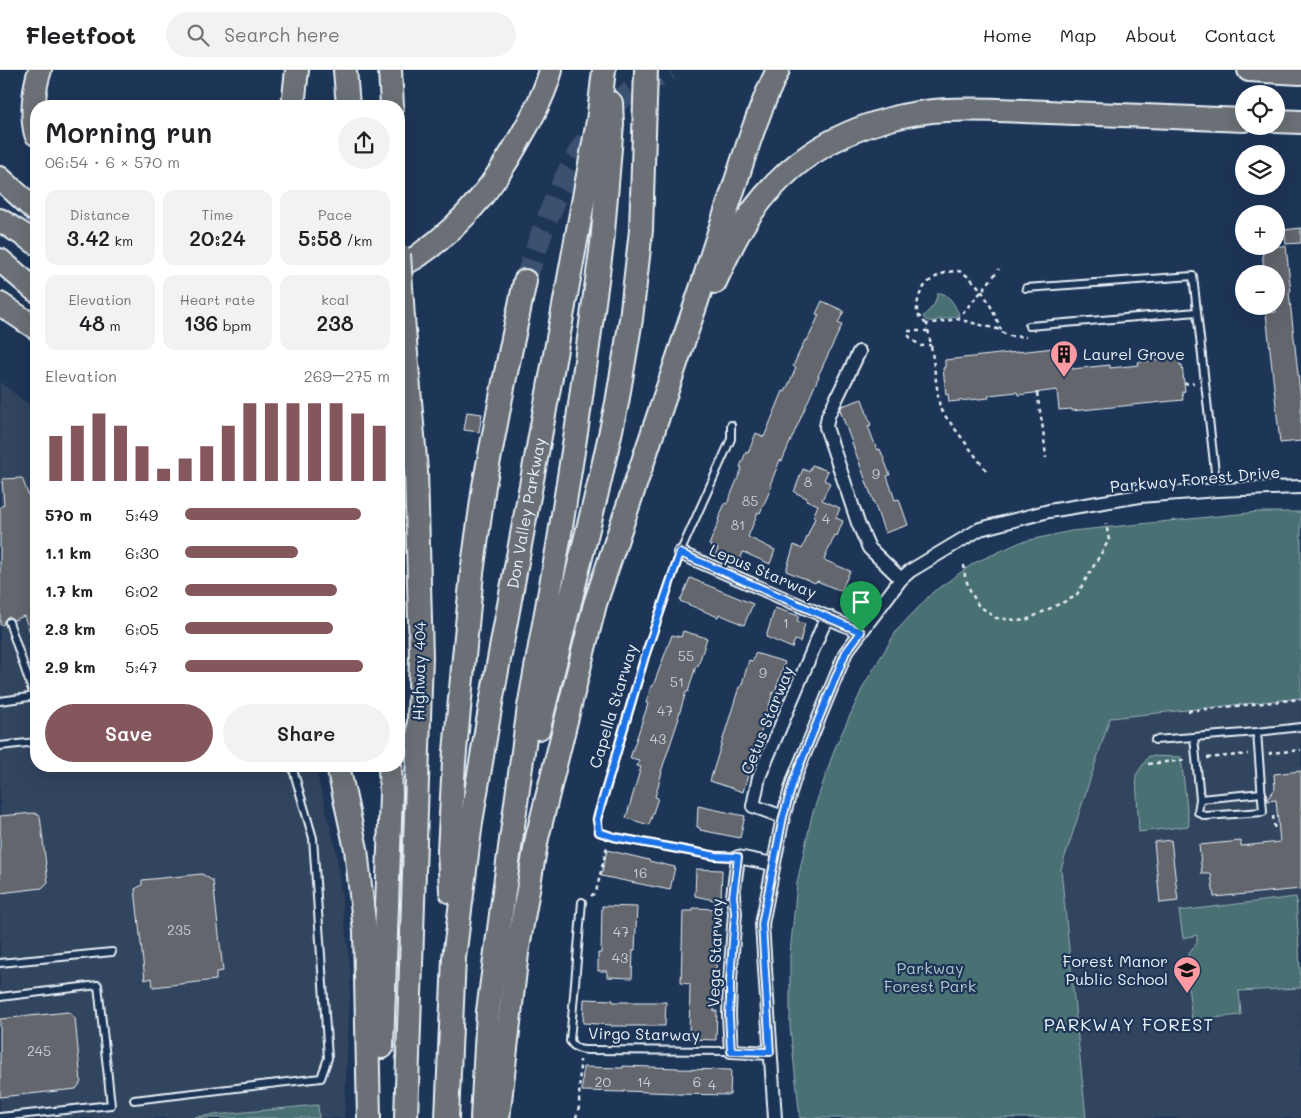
<!DOCTYPE html>
<meta charset="utf-8">
<style>
:root{--surface:#fff;--page:#f2f2f2;--text:#202124;--muted:#757577;--line:#e0e0e0;--accent:#84575d}
body{margin:0;font-family:Mali,sans-serif;background:var(--page);color:var(--text);height:100vh;display:flex;flex-direction:column;font-size:19px;white-space:nowrap}
*{box-sizing:border-box;margin:0}
p{font-size:16px;color:var(--muted)}
.icon{flex:none;width:28px;height:28px;fill:none;stroke:currentColor;stroke-width:2;stroke-linecap:round;stroke-linejoin:round}
.map{position:relative;flex:1;overflow:hidden}
.side{position:absolute;left:30px;top:30px;width:375px;height:672px;display:flex;flex-direction:column;background:var(--surface);border-radius:20px;box-shadow:0 5px 20px #0002}
.side>*{flex:none}
.tools{position:absolute;left:1235px;top:15px;display:grid;gap:10px}
.tools a{display:grid;place-items:center;width:50px;height:50px;border-radius:50%;background:var(--surface);box-shadow:0 5px 20px #0002;font-size:25px}
.pin{position:absolute;display:grid;place-items:center;width:42px;height:42px;color:#fff;margin:-51px -21px;border-radius:50% 50% 50% 0;rotate:-45deg;box-shadow:0 0 5px #0007}
.pin .icon{rotate:45deg}
.round{display:grid;place-items:center;flex:none;width:52px;height:52px;border-radius:26px;background:var(--page)}
.overview{display:flex;align-items:center;justify-content:space-between;height:85px;padding:0 15px}
h1{font-size:28px;font-weight:600;line-height:38px}
.figures{display:grid;grid-template-columns:repeat(3,1fr);gap:8px;height:85px;padding:5px 15px}
.figures div{display:grid;align-content:center;border-radius:12px;background:var(--page);text-align:center}
.figures b{font-size:21px;font-weight:600}
.figures small{font-size:14px;font-weight:400}
.figures p{font-size:14px}
.chart{height:140px;padding:10px 15px}
.chart p{display:flex;justify-content:space-between}
.chart svg{width:100%;height:90px;margin-top:5px;stroke:var(--accent);stroke-width:6}
.button{display:flex;gap:10px;margin-top:auto;padding:10px 15px}
.button a{flex:1;height:58px;border-radius:30px;background:var(--accent);color:#fff;font-size:20px;font-weight:600;line-height:58px;text-align:center}
.button a+a{background:var(--page);color:var(--text)}
ul{padding:0 15px;list-style:none;font-size:16px}
li{display:grid;grid-template-columns:80px 60px 1fr;align-items:center;height:38px}
li i{height:12px;border-radius:6px;background:var(--accent)}
header{display:flex;align-items:center;gap:30px;box-sizing:border-box;height:70px;padding:0 25px;background:var(--surface);border-bottom:1px solid var(--line)}
header strong{font-size:24px}
nav{display:flex;gap:28px;margin-inline-start:auto;font-size:18px}
.search{width:350px;height:45px;background:var(--page);display:flex;align-items:center;gap:12px;box-sizing:border-box;padding:0 18px;border-radius:28px;color:var(--muted);font-size:19px}
.map>svg:first-child{display:block}
.built{fill:#32445e}
.green{fill:#486f73;stroke:#98b0b6}
.building{fill:#63666d;stroke:#e8f1f8}
.lines{fill:none;stroke-linecap:round;stroke-linejoin:round}
.motorway-tunnel{stroke:#3b516f;stroke-width:22;stroke-dasharray:22 11;stroke-linecap:butt}
.service-casing{stroke:#e8f1f8;stroke-width:10}
.minor-casing{stroke:#e8f1f8;stroke-width:16}
.motorway-casing{stroke:#e8f1f8;stroke-width:26}
.path{stroke:#e8f1f8;stroke-width:2.5;stroke-dasharray:4 4;stroke-linecap:butt}
.service{stroke:#1d3557;stroke-width:6}
.minor{stroke:#1d3557;stroke-width:12}
.motorway{stroke:#6b7074;stroke-width:22}
.motorway-bridge-casing{stroke:#e8f1f8;stroke-width:26;stroke-linecap:butt}
.motorway-bridge{stroke:#6b7074;stroke-width:22}
.route-casing{stroke:#fff;stroke-width:10}
.route{stroke:#1a73e8;stroke-width:6}
.labels{text-anchor:middle;stroke-width:4.5;stroke-linejoin:round;paint-order:stroke}
.number-label{font-size:14px;fill:#c7ced5}
.poi-label{font-size:16px;fill:#e8f1f8;stroke:#1d3557;text-anchor:start}
.street-label{font-size:16px;fill:#e8f1f8;stroke:#1d3557}
.park-label{font-size:16px;fill:#b0c4c9;stroke:#1d3557}
.neighbourhood-label{font-size:18px;letter-spacing:1px;fill:#e8f1f8;stroke:#1d3557}
</style>
<header>
<strong>Fleetfoot</strong>
<div class="search"><svg class="icon" aria-label="search" viewBox="0 0 24 24"><circle cx="10" cy="10" r="6"/><path d="M15 15l6 6"/></svg>Search here</div>
<nav><a>Home</a><a>Map</a><a>About</a><a>Contact</a></nav>
</header>
<div class="map">
<svg width="1301" height="1048" viewBox="0 0 1301 1048">
<rect width="100%" height="100%" fill="#1d3557"/>
<filter id="ink" filterUnits="userSpaceOnUse"><feTurbulence type="fractalNoise" baseFrequency=".02" numOctaves="2"/><feDisplacementMap in="SourceGraphic" scale="10" xChannelSelector="R" yChannelSelector="G"/><feConvolveMatrix kernelMatrix="1 2 1 2 8 2 1 2 1" color-interpolation-filters="sRGB"/></filter>
<g filter="url(#ink)">
<g class="built">
<polygon points="0,312 36,340 36,696 315,696 336,780 351,905 344,1048 0,1048"/>
<polygon points="1301,628 1301,1048 1086,1048 1061,800 1110,648"/>
</g>
<g class="green">
<path d="M 938,223 C 948,222 955,235 959,244 C 953,248 949,248 942,249 C 934,251 929,254 923,247 L 934,235 Z"/>
<polygon points="1258,442 1301,442 1301,628 1110,648 1061,799 1086,1048 800,1048 790,957 790,884 797,813 812,745 835,678 864,615 897,560 933,522 974,493 1021,472 1071,461"/>
<polygon points="1149,686 1181,687 1189,756 1139,762 1136,705"/>
<polygon points="1296,827 1301,918 1239,921 1241,945 1192,950 1185,889 1197,873 1197,865 1183,868 1179,841"/>
<polygon points="318,1035 319,1048 194,1048 194,1047"/>
</g>
<g class="building">
<polygon points="1301,158 1301,173 1286,174 1284,160"/>
<polygon points="1262,176 1286,176 1291,222 1289,222 1301,331 1301,371 1280,373 1266,243 1276,242 1276,204 1264,204"/>
<polygon points="822,231 844,241 838,253 842,255 818,306 819,306 788,377 782,391 780,390 770,415 772,416 760,443 758,442 748,467 775,480 770,494 743,482 738,494 715,485 718,479 709,475 719,451 718,450 725,433 727,434 742,398 740,397 746,382 748,383 756,363 764,367 783,321 785,322 796,298 793,296 805,270 807,271 819,245 816,244"/>
<polygon points="1054,278 1055,281 1070,279 1072,299 1110,295 1110,298 1139,295 1138,292 1179,288 1180,295 1182,295 1185,321 1182,322 1183,330 1072,341 1072,339 1059,340 1057,320 1018,325 1017,322 989,325 989,328 949,332 948,324 946,325 943,298 945,297 945,290"/>
<polygon points="862,329 871,355 868,356 877,380 880,379 890,405 887,406 895,430 899,429 908,455 885,463 840,340 842,336"/>
<polygon points="467,342 482,344 479,362 464,360"/>
<polygon points="812,395 828,401 824,410 830,413 822,430 840,438 836,448 843,451 837,466 835,465 824,490 850,501 841,521 817,511 815,513 786,501 794,475 802,479 815,448 813,447 818,435 806,430 807,428 794,422 803,399 809,402"/>
<polygon points="22,408 36,445 36,576 35,576 24,546 14,550 10,547 7,547 4,551 4,554 0,555 0,437 4,435 2,409"/>
<polygon points="690,508 753,534 744,555 719,544 718,547 680,531"/>
<polygon points="775,538 799,546 797,551 805,554 800,572 795,570 792,578 766,567"/>
<polygon points="683,561 707,568 698,596 696,596 688,622 686,622 678,648 679,648 661,702 662,702 655,727 658,728 649,755 626,748 641,697 637,696 639,690 630,688 648,634 646,633 651,616 653,616 672,565 681,567"/>
<polygon points="755,583 785,592 775,622 773,622 743,722 710,711 739,617 741,617 749,590 753,591"/>
<polygon points="1301,701 1301,819 1214,827 1211,804 1202,804 1199,775 1241,771 1241,776 1280,772 1276,730 1267,731 1267,729 1275,719 1274,704"/>
<polygon points="698,736 745,746 740,768 700,760 700,758 697,757"/>
<polygon points="34,743 40,746 48,812 42,818 0,823 0,746"/>
<polygon points="1171,770 1178,831 1160,833 1154,772"/>
<polygon points="607,780 649,790 649,791 675,797 670,820 601,806"/>
<polygon points="696,799 722,800 721,830 718,829 718,831 695,826"/>
<polygon points="202,804 213,811 223,901 216,902 216,910 153,917 152,908 145,910 135,819 142,815 142,810"/>
<polygon points="602,836 637,837 635,880 633,880 632,908 607,907 607,901 598,901 598,883 601,883"/>
<polygon points="693,838 717,839 716,908 715,908 714,941 717,941 716,970 689,969 690,914 681,913 683,841 693,841"/>
<polygon points="584,929 613,930 613,932 666,932 665,956 611,956 611,955 583,953"/>
<polygon points="68,942 75,948 81,1012 76,1019 0,1027 0,949"/>
<polygon points="623,996 678,998 678,999 731,1000 730,1025 676,1024 676,1023 624,1021 624,1022 582,1021 583,997 623,998"/>
</g>
<g class="lines">
<path class="motorway-tunnel" d="M 525,211 C 543,158 562,103 595,58 C 599,53 602,47 606,42 C 624,23 648,11 670,0"/>
<g class="service-casing">
<g id="service">
<polyline points="1026,218 1193,206 1217,420"/>
<polyline points="1029,256 1197,242"/>
<polyline points="731,355 731,369 680,483 645,586 597,749 599,762 614,767 716,786 738,787"/>
<polyline points="9,552 34,626"/>
<polyline points="0,631 36,626"/>
<polyline points="1194,667 1200,729 1198,742 1205,746 1263,742 1257,662"/>
<polyline points="1155,670 1257,662 1301,657"/>
<polyline points="0,676 36,672"/>
<polyline points="1200,729 1262,723"/>
<path d="M 582,832 L 570,971 C 574,978 579,980 587,980 L 731,981"/>
<polyline points="0,893 112,882"/>
<polyline points="0,927 98,915 111,1035 0,1047"/>
<polyline points="134,1030 321,1008 328,988 313,768 292,696"/>
</g>
</g>
<g class="minor-casing">
<g id="minor">
<polyline points="859,282 828,346 826,357 858,453 869,478 901,509"/>
<polyline points="680,483 861,562"/>
<polyline points="783,747 753,736 759,707 822,558 829,547"/>
<polyline points="770,983 731,981 729,945 730,910 735,843 733,826 738,787 773,794"/>
<polyline points="775,1048 762,854 783,747 794,709 846,582 901,509 910,501 980,459 1049,441 1140,426 1217,420 1301,417"/>
</g>
</g>
<g class="motorway-casing">
<g id="motorway">
<polyline points="345,0 348,36"/>
<polyline points="390,0 392,36"/>
<polyline points="1249,0 1301,3"/>
<polyline points="293,36 297,0"/>
<polyline points="1276,51 1301,52"/>
<path d="M 36,64 C 31,46 34,17 40,0"/>
<polyline points="0,108 36,141"/>
<polyline points="0,150 36,173"/>
<polyline points="0,190 36,221"/>
<path d="M 399,196 C 407,192 415,189 422,183 C 467,151 497,111 523,63 C 534,44 545,22 551,0"/>
<path d="M 715,212 C 726,188 737,163 752,142 C 788,93 832,64 890,49 C 908,44 927,41 946,40 C 980,38 1014,41 1048,42 C 1113,45 1178,47 1244,50"/>
<polyline points="0,234 36,258"/>
<polyline points="403,248 416,401 421,587 406,1048"/>
<polyline points="539,658 600,410 617,333 631,249 641,160 646,0"/>
<polyline points="338,696 356,779 365,861 369,1048"/>
<polyline points="451,822 449,780 454,692 472,503 484,416 504,312 525,211"/>
<polyline points="382,977 391,724 390,696"/>
<path id="s1" d="M 447,1048 L 454,888 L 471,752 L 491,633 L 598,51 L 604,0"/>
<polyline points="482,1048 488,941 529,637 558,476 577,356 602,174 612,54 611,33"/>
<path d="M 498,1048 L 517,883 L 537,768 L 595,534 L 704,210 C 714,176 726,142 737,108 C 749,71 761,34 778,0"/>
</g>
</g>
<g class="path">
<polyline points="957,249 982,221 999,199"/>
<path d="M 926,254 L 917,244 C 916,221 927,208 948,202 C 953,201 959,200 963,203 C 984,217 992,238 1001,260"/>
<path d="M 928,261 L 908,261 C 907,268 916,272 921,276 L 931,275"/>
<polyline points="1184,314 1194,313"/>
<polyline points="1037,323 1043,359 1046,388"/>
<polyline points="986,400 940,339 931,275 927,254 957,249 997,259 1008,266 1026,267"/>
<polyline points="964,495 965,507 970,520 978,535 996,548 1024,551 1076,526 1109,470 1106,453"/>
<polyline points="1188,641 1301,629"/>
<polyline points="1270,685 1270,683 1301,680"/>
<polyline points="1207,688 1248,684"/>
<polyline points="1148,694 1185,690"/>
<polyline points="1273,746 1275,762"/>
<polyline points="591,826 596,822 607,776"/>
<polyline points="576,1048 579,1037 580,990"/>
</g>
<use href="#service" class="service"/>
<use href="#minor" class="minor"/>
<use href="#motorway" class="motorway"/>
<g class="motorway-bridge-casing">
<polyline id="motorway-bridge" points="399,184 403,248"/>
</g>
<use href="#motorway-bridge" class="motorway-bridge"/>
</g>
</g>
<g class="lines" filter="url(#ink)">
<g class="route-casing">
<polygon id="route" points="680,483 861,562 846,582 794,709 783,747 762,854 770,982 731,981 729,945 730,929 730,910 735,843 733,826 738,787 716,786 614,767 599,762 597,749 645,586"/>
</g>
<use href="#route" class="route"/>
</g>
<defs>
<g id="building-pin" transform="scale(1.4375)"><path d="M0 17L-7.5 6A9.5 9.5 0 1 1 7.5 6Z" fill="#ff9aa2" stroke="#1d3557"/><path d="M-4-6H4V6H1V3H-1V6H-4ZM-2.5-4.3h1.7v1.8h-1.7ZM.8-4.3h1.7v1.8H.8ZM-2.5-1h1.7V.8h-1.7ZM.8-1h1.7V.8H.8Z" fill="#111"/></g>
<g id="school-pin" transform="scale(1.4375)"><path d="M0 17L-7.5 6A9.5 9.5 0 1 1 7.5 6Z" fill="#ff9aa2" stroke="#1d3557"/><path d="M0-5L7-2L0 1L-7-2ZM-4 1L0 2.5L4 1V4Q0 6-4 4Z" fill="#111"/></g>
</defs>
<g fill-rule="evenodd">
<use href="#building-pin" x="1064" y="284"/>
<use href="#school-pin" x="1187" y="900"/>
</g>
<g class="labels">
<g class="number-label">
<text x="876" y="409">9</text>
<text x="808" y="417">8</text>
<text x="750" y="436">85</text>
<text x="826" y="454">4</text>
<text x="738" y="460">81</text>
<text x="786" y="558">1</text>
<text x="686" y="591">55</text>
<text x="763" y="608">9</text>
<text x="677" y="617">51</text>
<text x="665" y="646">47</text>
<text x="658" y="674">43</text>
<text x="640" y="808">16</text>
<text x="179" y="865">235</text>
<text x="621" y="867">47</text>
<text x="620" y="893">43</text>
<text x="39" y="986">245</text>
<text x="603" y="1017">20</text>
<text x="644" y="1017">14</text>
<text x="697" y="1017">6</text>
<text x="712" y="1020">4</text>
</g>
<g class="poi-label">
<text x="1083" y="290">Laurel Grove</text>
<text x="1168" y="897" text-anchor="end">Forest Manor<tspan x="1168" dy="18">Public School</tspan></text>
</g>
<g class="street-label">
<text transform="translate(1195 409) rotate(-5)" y="6">Parkway Forest Drive</text>
<text dy="6" stroke="none"><textPath href="#s1" startOffset="611">Don Valley Parkway</textPath></text>
<text transform="translate(763 501) rotate(23)" y="6">Lepus Starway</text>
<text transform="translate(419 601) rotate(-89)" y="6">Highway 404</text>
<text transform="translate(613 636) rotate(-73)" y="6">Capella Starway</text>
<text transform="translate(767 650) rotate(-68)" y="6">Cetus Starway</text>
<text transform="translate(715 883) rotate(-88)" y="6">Vega Starway</text>
<text transform="translate(644 964) rotate(1)" y="6">Virgo Starway</text>
</g>
<g class="park-label">
<text x="930" y="904">Parkway<tspan x="930" dy="18">Forest Park</tspan></text>
</g>
<g class="neighbourhood-label">
<text x="1129" y="961">PARKWAY FOREST</text>
</g>
</g>
</svg>
<div class="tools">
<a><svg class="icon" aria-label="locate" viewBox="0 0 24 24"><circle cx="12" cy="12" r="6"/><path d="M12 2v4M12 18v4M2 12h4M18 12h4"/></svg></a>
<a><svg class="icon" aria-label="layers" viewBox="0 0 24 24"><path d="M12 4l9 5-9 5-9-5zM3 14l9 5 9-5"/></svg></a>
<a>+</a>
<a>−</a>
</div>
<div class="pin" style="left:861px;top:562px;background:#1e9e55"><svg class="icon" aria-label="arrive" viewBox="0 0 24 24"><path d="M6 21V4h12l-3 4 3 4H6"/></svg></div>
<section class="side">
<div class="overview"><div><h1>Morning run</h1><p>06:54 · 6 × 570 m</p></div><a class="round"><svg class="icon" aria-label="share" viewBox="0 0 24 24"><path d="M12 15V3M7 8l5-5 5 5M5 13v7h14v-7"/></svg></a></div>
<div class="figures">
<div><p>Distance</p><b>3.42<small> km</small></b></div>
<div><p>Time</p><b>20:24</b></div>
<div><p>Pace</p><b>5:58<small> /km</small></b></div>
</div>
<div class="figures">
<div><p>Elevation</p><b>48<small> m</small></b></div>
<div><p>Heart rate</p><b>136<small> bpm</small></b></div>
<div><p>kcal</p><b>238</b></div>
</div>
<div class="chart"><p><span>Elevation</span>269–275 m</p>
<svg viewBox="0 0 160 44" preserveAspectRatio="none"><path d="M5 44V22M15 44V17M25 44V11M35 44V17M45 44V27M55 44V38M65 44V33M75 44V27M85 44V17M95 44V6M105 44V6M115 44V6M125 44V6M135 44V6M145 44V11M155 44V17"/></svg>
</div>
<ul>
<li><b>570 m</b>5:49<i style="width:86%"></i></li>
<li><b>1.1 km</b>6:30<i style="width:55%"></i></li>
<li><b>1.7 km</b>6:02<i style="width:74%"></i></li>
<li><b>2.3 km</b>6:05<i style="width:72%"></i></li>
<li><b>2.9 km</b>5:47<i style="width:87%"></i></li>
</ul>
<div class="button"><a>Save</a><a>Share</a></div>
</section>
</div>
